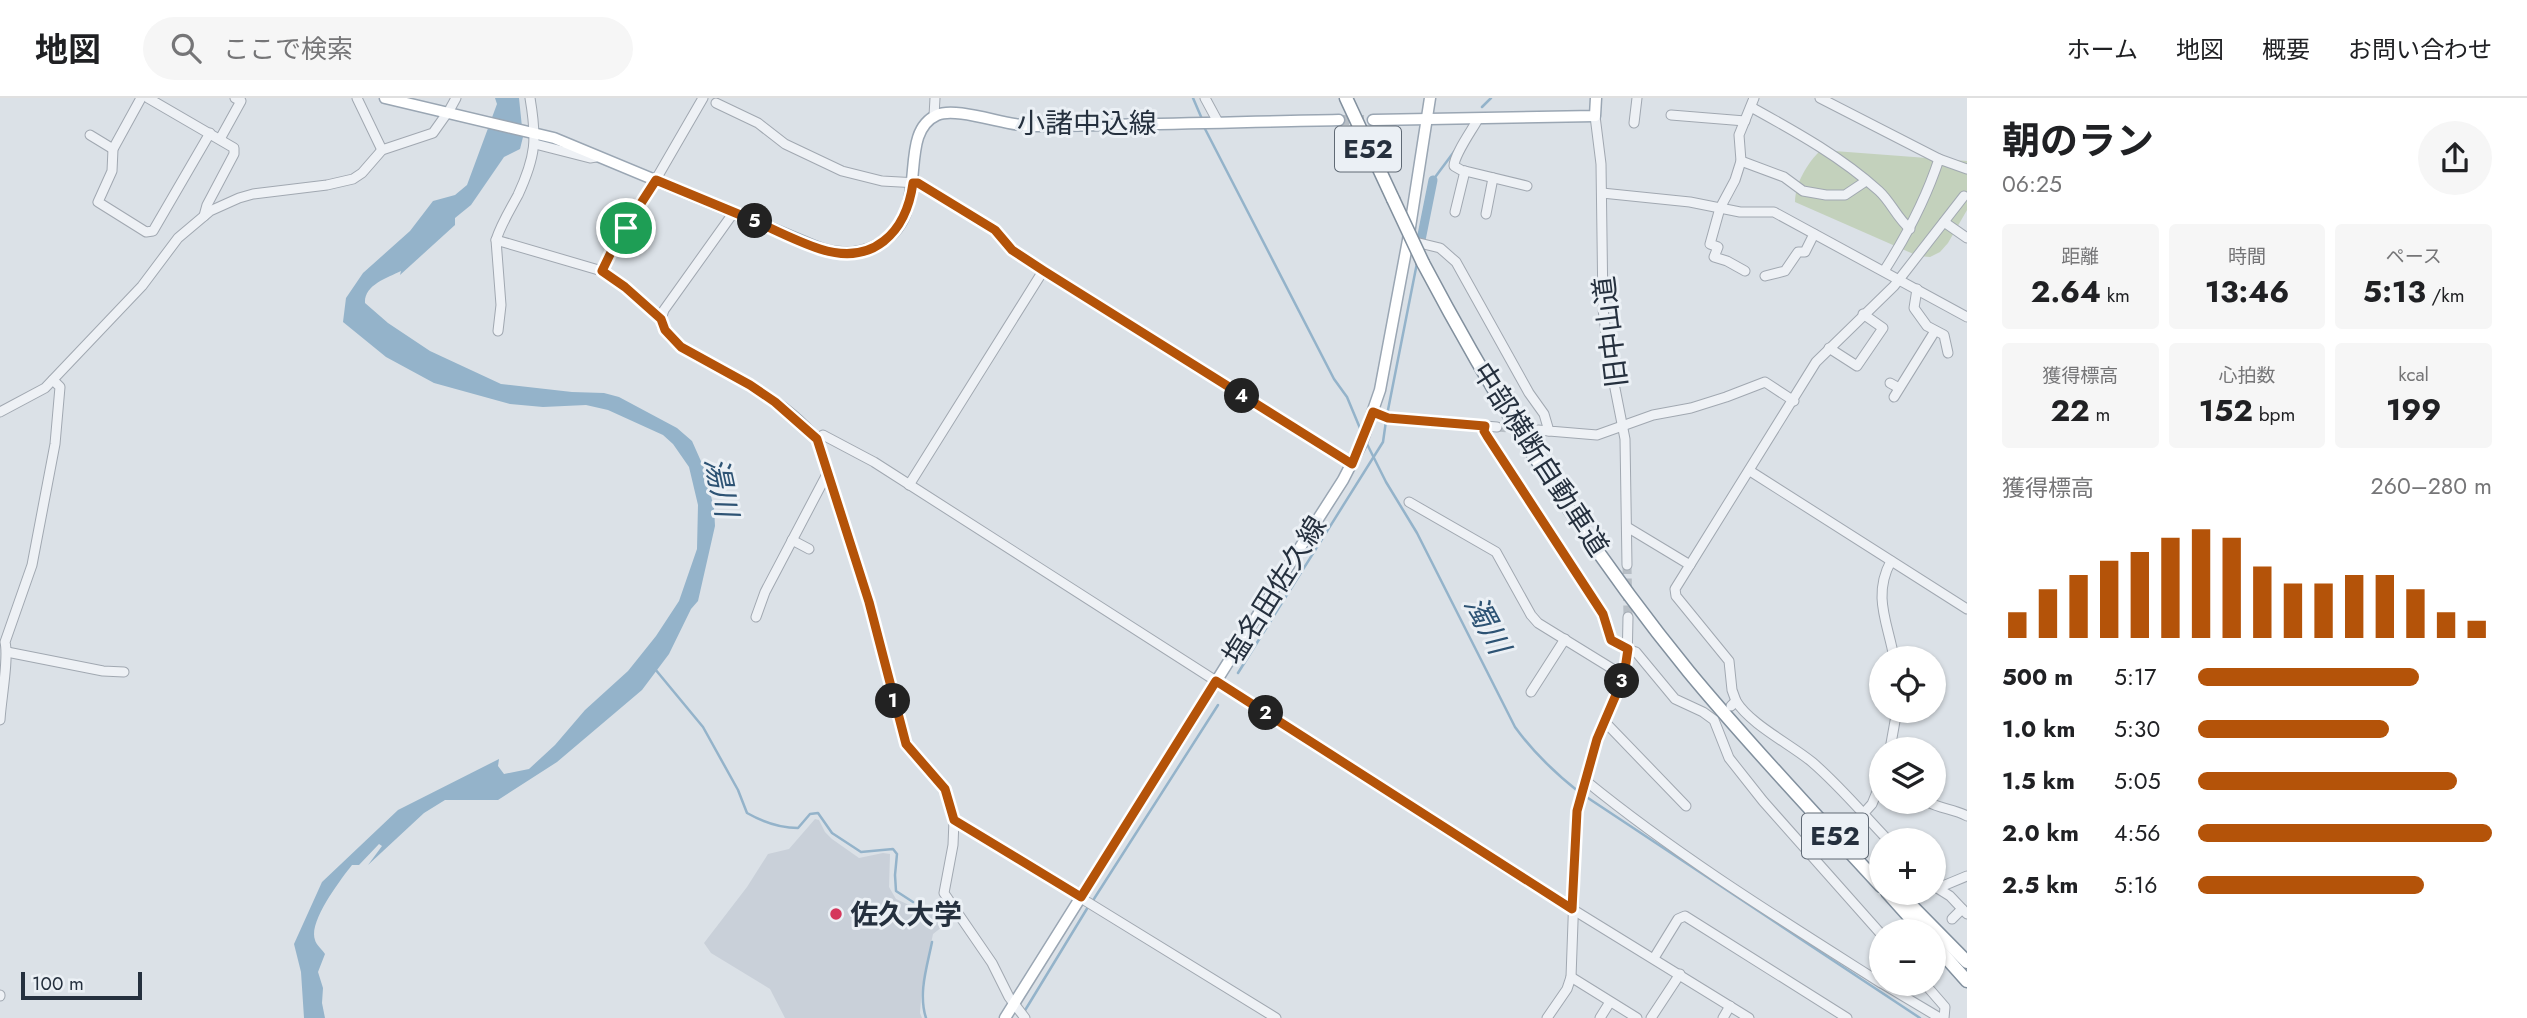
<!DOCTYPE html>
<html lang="ja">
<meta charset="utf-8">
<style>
:root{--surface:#fff;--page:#f6f6f6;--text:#202124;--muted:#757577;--line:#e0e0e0;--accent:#b45309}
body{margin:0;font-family:Jost,"Noto Sans JP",sans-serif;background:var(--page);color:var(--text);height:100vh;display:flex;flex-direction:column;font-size:26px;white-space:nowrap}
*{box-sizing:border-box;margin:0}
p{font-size:23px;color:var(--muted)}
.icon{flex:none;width:38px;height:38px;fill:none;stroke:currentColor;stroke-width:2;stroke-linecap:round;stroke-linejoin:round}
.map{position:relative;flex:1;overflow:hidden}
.details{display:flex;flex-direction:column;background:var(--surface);width:560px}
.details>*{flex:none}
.tools{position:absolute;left:1869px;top:548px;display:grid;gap:14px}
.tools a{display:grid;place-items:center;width:77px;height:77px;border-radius:50%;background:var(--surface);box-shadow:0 2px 5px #0004;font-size:35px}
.scale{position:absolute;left:21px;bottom:18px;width:121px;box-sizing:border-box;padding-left:7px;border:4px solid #25303e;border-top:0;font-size:19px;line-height:24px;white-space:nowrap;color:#25303e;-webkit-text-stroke:5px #ebf0f5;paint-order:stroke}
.pin{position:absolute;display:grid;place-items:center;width:60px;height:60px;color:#fff;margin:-30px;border:4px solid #fff;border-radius:50%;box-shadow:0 2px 7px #0007}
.km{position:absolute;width:35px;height:35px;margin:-18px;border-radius:50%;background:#222;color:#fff;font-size:19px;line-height:35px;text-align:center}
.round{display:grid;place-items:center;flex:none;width:74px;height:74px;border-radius:37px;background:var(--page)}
.summary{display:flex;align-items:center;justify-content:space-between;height:119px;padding:0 35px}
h1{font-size:38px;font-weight:700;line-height:52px}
.figures{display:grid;grid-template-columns:repeat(3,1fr);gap:10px;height:119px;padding:7px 35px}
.figures div{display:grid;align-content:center;border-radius:7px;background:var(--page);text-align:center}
.figures b{font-size:30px;font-weight:700}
.figures small{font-size:19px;font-weight:400}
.figures p{font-size:19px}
.chart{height:196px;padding:14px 35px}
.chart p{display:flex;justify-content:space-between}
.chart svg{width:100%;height:126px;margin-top:7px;stroke:var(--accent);stroke-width:6}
ul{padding:0 35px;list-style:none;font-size:23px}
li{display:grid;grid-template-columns:112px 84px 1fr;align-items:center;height:52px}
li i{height:18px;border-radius:9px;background:var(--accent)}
header{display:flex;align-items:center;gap:42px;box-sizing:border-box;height:98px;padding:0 35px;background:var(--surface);border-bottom:2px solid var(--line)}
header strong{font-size:33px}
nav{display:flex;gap:38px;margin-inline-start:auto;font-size:24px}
.search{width:490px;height:63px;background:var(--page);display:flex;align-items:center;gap:18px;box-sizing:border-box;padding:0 24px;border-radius:38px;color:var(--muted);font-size:26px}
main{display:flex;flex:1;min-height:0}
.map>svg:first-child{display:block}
.built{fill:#c9d0d9}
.green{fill:#c3d1bc}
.water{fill:#94b3ca}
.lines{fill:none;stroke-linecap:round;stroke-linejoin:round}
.stream{stroke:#94b3ca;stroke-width:2.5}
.canal{stroke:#94b3ca;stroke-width:9}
.minor-tunnel{stroke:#b7bec5;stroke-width:9;stroke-dasharray:9 4.5;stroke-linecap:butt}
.major-tunnel{stroke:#b7bec5;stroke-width:10;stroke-dasharray:10 5;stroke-linecap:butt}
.minor-casing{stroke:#a1a8b1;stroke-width:11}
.major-casing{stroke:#9aa6b3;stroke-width:13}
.highway-casing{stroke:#82909e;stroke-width:15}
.minor{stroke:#eef1f5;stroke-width:9}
.major{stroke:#fff;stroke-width:10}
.highway{stroke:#fff;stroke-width:12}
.highway-bridge-casing{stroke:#82909e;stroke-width:15;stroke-linecap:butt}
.highway-bridge{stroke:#fff;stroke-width:12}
.route-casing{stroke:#fff;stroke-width:14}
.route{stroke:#b45309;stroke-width:9}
.poi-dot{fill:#d5375c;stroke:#ebf0f5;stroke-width:2.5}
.labels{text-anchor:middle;stroke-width:6;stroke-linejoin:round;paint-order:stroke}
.shield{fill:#ebf0f5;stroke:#606a75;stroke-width:2}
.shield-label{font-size:26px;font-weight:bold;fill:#25303e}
.street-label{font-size:28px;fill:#25303e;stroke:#ebf0f5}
.poi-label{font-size:28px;font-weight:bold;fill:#25303e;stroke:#ebf0f5;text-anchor:start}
.water-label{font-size:30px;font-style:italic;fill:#2d5374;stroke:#ebf0f5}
</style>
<header>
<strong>地図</strong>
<div class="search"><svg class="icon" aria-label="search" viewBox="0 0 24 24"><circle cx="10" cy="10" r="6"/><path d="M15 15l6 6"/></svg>ここで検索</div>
<nav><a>ホーム</a><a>地図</a><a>概要</a><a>お問い合わせ</a></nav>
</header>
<main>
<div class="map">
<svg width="1967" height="920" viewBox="0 0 1967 920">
<rect width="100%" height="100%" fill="#dbe1e7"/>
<polygon class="built" points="815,721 819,722 825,734 832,741 859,760 883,755 890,756 889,789 896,801 907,806 930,810 938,803 951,822 933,836 922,889 920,915 922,920 785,920 770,891 711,855 704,845 747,789 768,756 789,751"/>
<path class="green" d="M 1821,52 L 1967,63 L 1967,112 L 1948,145 L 1940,154 L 1930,159 L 1918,158 L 1795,104 C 1795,86 1807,65 1821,52 Z"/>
<path class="water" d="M 495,0 L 519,0 L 523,39 L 520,51 L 504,59 L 471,107 L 455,120 L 455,127 L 400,177 L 401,173 C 387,180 364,187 365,205 L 388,225 L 430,253 L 501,286 L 572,294 L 604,295 L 619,299 L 677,330 L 692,343 L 704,370 L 714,410 L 715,428 L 698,503 L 691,511 L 669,556 L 642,592 L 557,664 L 498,702 L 445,702 L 424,715 L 368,767 L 382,748 L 379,746 L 359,767 L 352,767 C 341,781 308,824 315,842 C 316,847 322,851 325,856 L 318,874 L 323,890 L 322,905 L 325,920 L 304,920 L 301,874 L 294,846 L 322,784 L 398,712 L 499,661 L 498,668 L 504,676 L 529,671 L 555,647 L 585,612 L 628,573 L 656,538 L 679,503 L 697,451 L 698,407 L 689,369 L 673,346 L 663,337 L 608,312 L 586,307 L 543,309 L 510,306 L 434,285 L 386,259 L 343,224 L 346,200 L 363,175 L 410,133 L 433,103 L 455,97 L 467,87 L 497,6 Z"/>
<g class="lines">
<g class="stream">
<polyline points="1193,0 1202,21"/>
<polyline points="1482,9 1491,0"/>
<polyline points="1203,27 1334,281 1347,299 1362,335"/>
<polyline points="1433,82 1456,51"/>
<polyline points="1387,317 1417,165"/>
<path d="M 1366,344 L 1386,384 L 1417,435 L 1515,629 C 1533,654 1555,675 1579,694"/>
<path d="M 655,571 L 703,629 L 738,692 L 747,715 C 763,724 780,730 798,730 L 810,716 L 818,715 L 832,735 L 861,754 L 893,751 L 897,756 L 895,777 L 896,793 L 913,804"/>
<polyline points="1238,575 1383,344 1386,323"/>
<polyline points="1585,698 1920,920"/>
<polyline points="1092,804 1218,607"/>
<polyline points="1024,914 1088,809"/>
<path d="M 926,920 C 918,895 927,869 932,844"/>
</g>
<polyline class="canal" points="1421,142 1433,82"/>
<g class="minor-tunnel">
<polyline points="1497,329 1538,332"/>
<polyline points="1627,467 1628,519"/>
</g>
<polyline class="major-tunnel" points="1339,22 1373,22"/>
<g class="minor-casing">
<g id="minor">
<polyline points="141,0 113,51 112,73 98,104 146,134 153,133 210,35"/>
<polyline points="148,0 234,50 234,56 207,107 204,118"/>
<polyline points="357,0 382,52"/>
<polyline points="1205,0 1218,24"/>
<polyline points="1820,0 1939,61"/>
<polyline points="716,5 758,25 785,46 842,73 882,83 918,85 930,91 995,132 1012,152 1043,173 1351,366"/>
<path d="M 1751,9 C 1796,34 1840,58 1879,93 C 1891,104 1897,120 1910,131"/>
<polyline points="1671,17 1745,23"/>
<polyline points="934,18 935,0"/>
<polyline points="1595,18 1601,66 1603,211 1609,260 1625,341 1627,467"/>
<path d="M 1478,21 C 1472,32 1454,57 1454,68 L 1461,72 L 1527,88"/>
<polyline points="1634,25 1637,0"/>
<polyline points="90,37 113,51"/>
<polyline points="220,41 241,3 235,0"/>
<polyline points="535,46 590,60 596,59"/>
<polyline points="1741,63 1784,79 1803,93 1826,97 1845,97 1866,83"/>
<polyline points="1602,95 1690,104 1740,114 1774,114 1967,219"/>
<path d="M 734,114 L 664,212 C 662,218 660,222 662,228 C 674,254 725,272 748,286 C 773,300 799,319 817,341 L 869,504 L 906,646 L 940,684 L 949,701 L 954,722 L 953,747 L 944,795 L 992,865 L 1009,899 L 1025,920"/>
<polyline points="1455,114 1465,73"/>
<polyline points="1486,116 1493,80"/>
<polyline points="1944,124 1967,140"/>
<path d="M 496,142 C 501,126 510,112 518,97 C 536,58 537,41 530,0"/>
<polyline points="1411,143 1440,150 1456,164 1529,295 1544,316 1549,333 1597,337 1653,317 1691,310 1726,299 1765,284 1794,303"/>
<polyline points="602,173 616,144 637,114 703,0"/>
<polyline points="1745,173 1727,163 1714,159 1718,149 1710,146 1720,110 1735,82 1741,63 1739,37 1754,0"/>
<path d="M 1884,173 C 1907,137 1926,101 1939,61 L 1967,71"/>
<polyline points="1765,178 1785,173 1798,154 1805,154 1814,136"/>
<polyline points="1917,191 1914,210 1927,228 1944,237 1948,255"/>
<polyline points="498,233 501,207 496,142 602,173 625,189 661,221"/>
<polyline points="1829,250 1857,268 1883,230 1863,216"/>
<polyline points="1890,285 1899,290"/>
<polyline points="1894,299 1935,233"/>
<polyline points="0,314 45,290 142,188 178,140 210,113 239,100 253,96 327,87 353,81 362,75 382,52 433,35 450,11 456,0"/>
<polyline points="1373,314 1388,320 1497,329"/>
<polyline points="1485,328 1487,338 1603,516 1611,542 1623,550 1636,554 1675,601 1703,614 1714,622 1729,660 1763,703 1881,836"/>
<polyline points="1538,332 1549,333"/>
<polyline points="817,341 823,337 874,364 1572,811 1749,920"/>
<polyline points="1750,373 1967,511"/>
<polyline points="909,387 1043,173"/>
<polyline points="1409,404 1496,454 1531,517 1538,525 1624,578"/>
<polyline points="1627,429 1690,467"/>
<polyline points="792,442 809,451"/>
<path d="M 1891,463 C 1872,498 1888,525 1894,560"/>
<polyline points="756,519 765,494 827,376"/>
<polyline points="7,554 103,573 124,574"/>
<polyline points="1531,594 1565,541"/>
<polyline points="1736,603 1732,592 1729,563 1676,498 1675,491 1816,264 1894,188 1964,98"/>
<path d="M 1731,608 L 1736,603 C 1750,626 1790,646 1812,664 C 1840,688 1863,716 1888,742"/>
<path d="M 0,622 C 1,602 9,561 5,544 L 32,467 L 55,346 L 60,289 L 53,282"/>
<polyline points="1604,623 1686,708"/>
<polyline points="1890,651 1897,612"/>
<path d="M 1586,683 C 1678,758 1780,821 1881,885"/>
<path d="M 1928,704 C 1941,711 1954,711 1967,718"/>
<polyline points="1863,716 1872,706 1881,684"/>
<polyline points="954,722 1276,920"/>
<polyline points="1934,788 1950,798 1967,816"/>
<polyline points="1938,790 1967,778"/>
<polyline points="1952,821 1962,811"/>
<polyline points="1654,860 1678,821 1685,818 1847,920"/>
<polyline points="1571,879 1637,920"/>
<polyline points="1883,886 1940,920"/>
<polyline points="1925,886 1945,909 1944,920"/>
<polyline points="0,897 0,898"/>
<polyline points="1547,920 1567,891 1571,879 1577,713 1597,641 1620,589 1627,568 1628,519"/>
<polyline points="1600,920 1610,904"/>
<polyline points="1651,920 1680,876"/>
<polyline points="1723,920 1730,908"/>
</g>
</g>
<g class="major-casing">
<g id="major">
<path d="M 385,0 L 554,40 L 814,148 C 834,156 855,158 875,148 C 936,119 893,37 937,17 C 956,8 1007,28 1031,28 C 1134,27 1237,24 1339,22"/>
<polyline points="1373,22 1595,18 1596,0"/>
<polyline points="1005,920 1318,421 1343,382 1361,347 1380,292 1408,142 1430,0"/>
</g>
</g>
<g class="highway-casing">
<g id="highway">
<polyline points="1346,0 1393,101"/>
<path d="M 1423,165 C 1499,309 1586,448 1689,574 C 1750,648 1817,718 1881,788"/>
<polyline points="1887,794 1922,833"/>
<polyline points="1898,794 1967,864"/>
<polyline points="1934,846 1967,883"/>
</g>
</g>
<use href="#minor" class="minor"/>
<use href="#major" class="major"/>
<use href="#highway" class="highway"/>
<g class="highway-bridge-casing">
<polyline id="highway-bridge" points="1393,101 1423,165"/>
</g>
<use href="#highway-bridge" class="highway-bridge"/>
</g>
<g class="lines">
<g class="route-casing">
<path id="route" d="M 656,82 C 689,96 722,109 755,123 C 777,133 798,144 820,151 C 873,168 906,135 913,85 L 918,85 L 995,132 L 1012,152 L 1044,173 L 1352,366 L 1373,314 L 1388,320 L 1485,328 L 1484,333 L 1487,338 L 1603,516 L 1611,542 L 1628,551 L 1624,578 L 1597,641 L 1577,713 L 1572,811 L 1216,583 L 1081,799 L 954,722 L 945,691 L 906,646 L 869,504 L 817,341 L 775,304 L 750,287 L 681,249 L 665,232 L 661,221 L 625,189 L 602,173 L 616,144 Z"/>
</g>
<use href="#route" class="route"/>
</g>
<circle class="poi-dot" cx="836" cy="816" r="7"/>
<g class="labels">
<g class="shield">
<rect x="1335" y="28.5" width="66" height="45" rx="5"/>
<rect x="1802" y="715.5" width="66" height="45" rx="5"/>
</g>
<g class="shield-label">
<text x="1368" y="60">E52</text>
<text x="1835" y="747">E52</text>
</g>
<g class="street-label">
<text x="1087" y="35">小諸中込線</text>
<text transform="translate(1610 234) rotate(-97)" y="10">旧中山道</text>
<text transform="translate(1541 361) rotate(57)" y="10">中部横断自動車道</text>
<text transform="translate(1274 492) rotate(-58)" y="10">塩名田佐久線</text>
</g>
<g class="poi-label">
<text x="850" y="826">佐久大学</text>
</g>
<g class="water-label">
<text transform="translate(721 389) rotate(78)" y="10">湯川</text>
<text transform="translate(1487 527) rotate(62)" y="10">濁川</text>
</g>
</g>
</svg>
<div class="tools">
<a><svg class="icon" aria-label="locate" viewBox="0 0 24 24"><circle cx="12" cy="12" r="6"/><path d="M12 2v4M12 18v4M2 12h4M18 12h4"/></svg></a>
<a><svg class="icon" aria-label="layers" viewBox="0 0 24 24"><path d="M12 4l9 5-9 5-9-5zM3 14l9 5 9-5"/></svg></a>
<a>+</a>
<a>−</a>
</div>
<div class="scale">100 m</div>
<div class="pin" style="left:626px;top:130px;background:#1e9e55"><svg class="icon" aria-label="arrive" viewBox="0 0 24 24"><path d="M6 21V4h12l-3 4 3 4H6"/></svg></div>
<b class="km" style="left:893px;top:603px">1</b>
<b class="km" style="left:1266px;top:615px">2</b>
<b class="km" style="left:1622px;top:583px">3</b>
<b class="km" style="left:1242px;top:298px">4</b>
<b class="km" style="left:755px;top:123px">5</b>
</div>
<section class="details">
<div class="summary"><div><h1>朝のラン</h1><p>06:25</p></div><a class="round"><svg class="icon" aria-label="share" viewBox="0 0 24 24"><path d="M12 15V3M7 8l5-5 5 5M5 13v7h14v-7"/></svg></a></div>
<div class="figures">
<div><p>距離</p><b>2.64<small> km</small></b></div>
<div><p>時間</p><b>13:46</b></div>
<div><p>ペース</p><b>5:13<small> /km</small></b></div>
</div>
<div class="figures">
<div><p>獲得標高</p><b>22<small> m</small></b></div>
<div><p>心拍数</p><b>152<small> bpm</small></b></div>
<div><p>kcal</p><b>199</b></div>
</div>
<div class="chart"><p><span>獲得標高</span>260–280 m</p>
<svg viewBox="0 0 160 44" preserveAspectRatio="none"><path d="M5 44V35M15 44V27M25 44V22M35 44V17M45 44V14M55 44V9M65 44V6M75 44V9M85 44V19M95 44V25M105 44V25M115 44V22M125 44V22M135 44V27M145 44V35M155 44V38"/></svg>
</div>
<ul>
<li><b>500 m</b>5:17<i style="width:75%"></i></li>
<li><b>1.0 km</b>5:30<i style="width:65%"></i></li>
<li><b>1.5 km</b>5:05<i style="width:88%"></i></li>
<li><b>2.0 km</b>4:56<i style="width:100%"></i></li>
<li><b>2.5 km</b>5:16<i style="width:77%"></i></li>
</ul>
</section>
</main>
